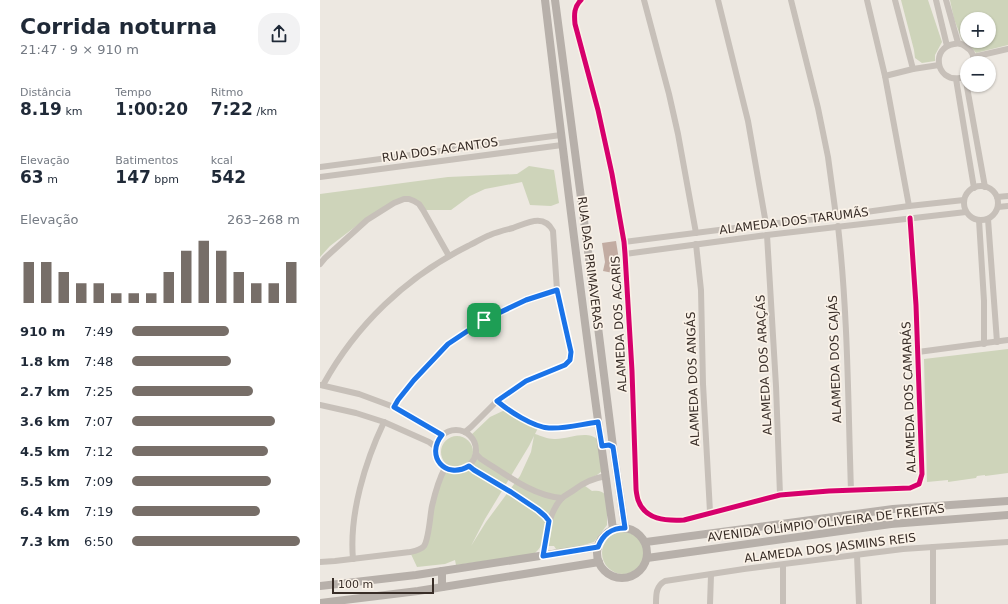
<!DOCTYPE html>
<html lang="pt">
<meta charset="utf-8">
<style>
:root{--surface:#fff;--page:#f2f2f3;--text:#1f2937;--muted:#747a83;--accent:#776e68}
body{margin:0;font-family:"DejaVu Sans",sans-serif;background:var(--page);color:var(--text);height:100vh;display:flex;flex-direction:column;font-size:15px;white-space:nowrap}
*{box-sizing:border-box;margin:0}
p{font-size:13px;color:var(--muted)}
.icon{flex:none;width:22px;height:22px;fill:none;stroke:currentColor;stroke-width:2;stroke-linecap:round;stroke-linejoin:round}
.map{position:relative;flex:1;overflow:hidden}
.drawer{display:flex;flex-direction:column;background:var(--surface);width:320px}
.drawer>*{flex:none}
.buttons{position:absolute;left:640px;top:12px;display:grid;gap:8px}
.buttons a{display:grid;place-items:center;width:36px;height:36px;border-radius:50%;background:var(--surface);box-shadow:0 1px 3px #0004;font-size:20px}
.scale{position:absolute;left:12px;bottom:10px;width:102px;box-sizing:border-box;padding-left:4px;border:2px solid #382d27;border-top:0;font-size:11px;line-height:14px;white-space:nowrap;color:#382d27;-webkit-text-stroke:3px #faf2e8;paint-order:stroke}
.pin{position:absolute;display:grid;place-items:center;width:34px;height:34px;color:#fff;margin:-17px;border-radius:8px;box-shadow:0 2px 6px #0006}
.round{display:grid;place-items:center;flex:none;width:42px;height:42px;border-radius:16px;background:var(--page)}
.headline{display:flex;align-items:center;justify-content:space-between;height:68px;padding:0 20px}
h1{font-size:22px;font-weight:600;line-height:30px}
.metrics{display:grid;grid-template-columns:repeat(3,1fr);gap:6px;height:68px;padding:4px 20px}
.metrics div{display:grid;align-content:center}
.metrics b{font-size:17px;font-weight:600}
.metrics small{font-size:11px;font-weight:400}
.metrics p{font-size:11px}
.chart{height:112px;padding:8px 20px}
.chart p{display:flex;justify-content:space-between}
.chart svg{width:100%;height:72px;margin-top:4px;stroke:var(--accent);stroke-width:6}
ul{padding:0 20px;list-style:none;font-size:13px}
li{display:grid;grid-template-columns:64px 48px 1fr;align-items:center;height:30px}
li i{height:10px;border-radius:5px;background:var(--accent)}
main{display:flex;flex:1;min-height:0}
.map>svg:first-child{display:block}
.green{fill:#ced4ba;fill-rule:evenodd}
.building{fill:#c2aca2}
.lines{fill:none;stroke-linecap:round;stroke-linejoin:round}
.street{stroke:#c7c0b9;stroke-width:6}
.secondary{stroke:#b7b0aa;stroke-width:8}
.cycleway-casing{stroke:#faf2e8;stroke-width:8}
.cycleway{stroke:#d6006c;stroke-width:5}
.route-casing{stroke:#fff;stroke-width:8}
.route{stroke:#1a73e8;stroke-width:5}
.labels{text-anchor:middle;stroke-width:3.5;stroke-linejoin:round;paint-order:stroke}
.street-label{font-size:12px;fill:#382d27;stroke:#faf2e8}
</style>
<main>
<section class="drawer">
<div class="headline"><div><h1>Corrida noturna</h1><p>21:47 · 9 × 910 m</p></div><a class="round"><svg class="icon" aria-label="share" viewBox="0 0 24 24"><path d="M12 15V3M7 8l5-5 5 5M5 13v7h14v-7"/></svg></a></div>
<div class="metrics">
<div><p>Distância</p><b>8.19<small> km</small></b></div>
<div><p>Tempo</p><b>1:00:20</b></div>
<div><p>Ritmo</p><b>7:22<small> /km</small></b></div>
</div>
<div class="metrics">
<div><p>Elevação</p><b>63<small> m</small></b></div>
<div><p>Batimentos</p><b>147<small> bpm</small></b></div>
<div><p>kcal</p><b>542</b></div>
</div>
<div class="chart"><p><span>Elevação</span>263–268 m</p>
<svg viewBox="0 0 160 44" preserveAspectRatio="none"><path d="M5 44V19M15 44V19M25 44V25M35 44V32M45 44V32M55 44V38M65 44V38M75 44V38M85 44V25M95 44V12M105 44V6M115 44V12M125 44V25M135 44V32M145 44V32M155 44V19"/></svg>
</div>
<ul>
<li><b>910 m</b>7:49<i style="width:58%"></i></li>
<li><b>1.8 km</b>7:48<i style="width:59%"></i></li>
<li><b>2.7 km</b>7:25<i style="width:72%"></i></li>
<li><b>3.6 km</b>7:07<i style="width:85%"></i></li>
<li><b>4.5 km</b>7:12<i style="width:81%"></i></li>
<li><b>5.5 km</b>7:09<i style="width:83%"></i></li>
<li><b>6.4 km</b>7:19<i style="width:76%"></i></li>
<li><b>7.3 km</b>6:50<i style="width:100%"></i></li>
</ul>
</section>
<div class="map">
<svg width="688" height="604" viewBox="0 0 688 604">
<rect width="100%" height="100%" fill="#ede8e1"/>
<g class="green">
<polygon points="581,0 608,0 622,42 615,55 615,61 602,63 595,58 594,50"/>
<path d="M 630,0 L 688,0 L 688,45 L 656,53 L 651,47 L 642,40 L 634,19 ZM 647,19 L 669,19 L 669,41 L 647,41 Z"/>
<polygon points="209,166 234,170 239,203 231,206 210,205 202,182 165,189 150,196 131,210 103,210 89,199 48,217 10,246 0,257 0,194 128,177 197,174"/>
<polygon points="688,349 688,473 665,476 665,475 657,476 656,478 628,482 628,480 607,482 604,359"/>
<path d="M 187,409 L 219,426 L 215,434 C 222,436 227,439 234,439 C 247,440 267,429 278,440 L 282,471 L 277,475 L 261,483 L 272,491 C 278,490 283,491 287,496 L 287,525 L 274,542 L 243,551 L 236,549 L 234,546 L 221,546 L 218,550 L 214,554 L 136,565 L 135,560 L 125,564 L 97,567 L 90,552 L 102,548 L 112,506 L 126,466 C 127,466 131,470 131,470 C 144,475 158,460 156,447 C 155,443 153,439 150,436 L 170,417 ZM 214,436 L 211,452 L 200,476 L 166,522 L 151,546 L 165,519 L 209,446 Z"/>
<circle cx="137" cy="452" r="16"/>
<circle cx="303" cy="553" r="21"/>
</g>
<polygon class="building" points="296,241 300,266 298,274 283,271 285,262 282,243"/>
<g class="lines">
<g class="street">
<path d="M 261,0 C 254,7 254,14 255,24 L 278,110 L 292,174 L 304,242 L 305,254 L 312,371 L 316,488 C 316,492 317,496 318,500 C 325,520 346,521 364,520 L 460,495 L 509,491 L 590,488 L 599,484 L 602,474 L 596,305 L 590,218"/>
<polyline points="324,0 349,94 358,134 376,233"/>
<polyline points="398,0 428,121 446,224"/>
<polyline points="471,0 498,108 508,157 516,216"/>
<polyline points="547,0 565,76 589,206"/>
<polyline points="575,0 593,69"/>
<polyline points="616,0 627,46"/>
<polyline points="626,0 638,43"/>
<polyline points="653,57 688,49"/>
<polyline points="565,76 593,69 619,65"/>
<polyline points="645,76 665,187"/>
<path d="M 640,78 C 615,82 611,47 634,44 C 638,43 643,44 646,47 C 652,50 654,56 654,63"/>
<polyline points="636,79 654,188"/>
<polyline points="0,167 241,135"/>
<polyline points="0,177 242,145"/>
<circle cx="661" cy="203" r="17"/>
<polyline points="677,197 688,196"/>
<polyline points="678,207 688,206"/>
<polyline points="668,219 677,342"/>
<polyline points="659,220 664,301 664,344"/>
<path d="M 518,226 C 528,314 528,403 531,491"/>
<polyline points="447,235 456,386 460,495"/>
<polyline points="304,242 446,224 481,221 589,206 644,200"/>
<polyline points="376,244 381,290 383,384 390,512"/>
<polyline points="305,254 447,235 646,212"/>
<polyline points="0,264 5,258 47,220 74,203 84,199 89,199 94,201 99,204 103,210 129,256"/>
<polyline points="598,352 688,340"/>
<polyline points="0,385 39,394 74,407 122,435"/>
<path d="M 3,385 C 36,325 86,277 148,246 C 155,243 162,238 170,235 C 177,232 185,230 193,228 C 207,223 224,213 233,231 L 237,290 L 251,352 L 250,360 L 245,365 L 207,381 L 177,401 L 151,427 L 145,432"/>
<path d="M 177,401 C 189,411 213,427 229,428 C 245,429 262,424 278,422"/>
<polyline points="0,405 36,413 64,422 109,442 116,447"/>
<polyline points="74,407 78,400 94,380 129,344 164,320 205,300 237,290"/>
<circle cx="136" cy="450" r="20"/>
<path d="M 156,454 L 161,459 C 185,474 213,496 242,498"/>
<polyline points="149,466 218,510 225,516 229,521"/>
<polyline points="613,547 613,604"/>
<polyline points="537,555 539,604"/>
<path d="M 223,556 C 226,536 228,514 241,499 C 245,495 250,493 254,490 C 263,483 274,478 286,476"/>
<path d="M 33,559 C 29,514 45,462 64,422"/>
<path d="M 0,562 L 15,561 L 90,552 C 95,551 101,550 104,546 C 109,539 110,515 112,506 C 115,493 119,479 125,468"/>
<polyline points="463,565 463,604"/>
<path d="M 336,604 C 336,594 336,586 345,581 L 424,569 L 583,549 L 688,542"/>
<polyline points="390,604 391,575"/>
</g>
<g class="secondary">
<path d="M 225,0 C 246,177 268,353 293,529"/>
<polyline points="235,0 278,327 293,447 305,528"/>
<circle cx="302" cy="553" r="25"/>
<polyline points="326,542 573,509 688,501"/>
<polyline points="327,558 571,524 688,515"/>
<polyline points="122,571 122,587"/>
<polyline points="0,586 96,575 278,547"/>
<polyline points="0,603 98,591 279,562"/>
</g>
<g class="cycleway-casing">
<path id="cycleway" d="M 261,0 C 254,7 254,14 255,24 L 278,110 L 292,174 L 304,242 L 305,254 L 312,371 L 316,488 C 316,492 317,496 318,500 C 325,520 346,521 364,520 L 460,495 L 509,491 L 590,488 L 599,484 L 602,474 L 596,305 L 590,218"/>
</g>
<use href="#cycleway" class="cycleway"/>
</g>
<g class="lines">
<g class="route-casing">
<path id="route" d="M 237,290 L 251,352 L 250,360 L 245,365 L 206,381 L 177,401 C 189,411 213,427 229,428 C 245,429 262,424 278,422 L 282,446 L 289,445 L 293,447 L 305,528 C 291,528 283,534 278,547 L 223,556 L 229,521 L 225,516 L 218,510 L 191,492 L 154,470 L 149,466 C 125,480 105,456 122,435 L 74,407 L 78,400 L 94,380 L 128,344 L 164,320 L 206,300 Z"/>
</g>
<use href="#route" class="route"/>
</g>
<g class="labels">
<g class="street-label">
<text transform="translate(120 150) rotate(-8)" y="4">RUA DOS ACANTOS</text>
<text transform="translate(474 221) rotate(-7)" y="4">ALAMEDA DOS TARUMÃS</text>
<text transform="translate(270 263) rotate(83)" y="4">RUA DAS PRIMAVERAS</text>
<text transform="translate(299 324) rotate(-93)" y="4">ALAMEDA DOS ACARIS</text>
<text transform="translate(515 359) rotate(-92)" y="4">ALAMEDA DOS CAJÁS</text>
<text transform="translate(444 365) rotate(-93)" y="4">ALAMEDA DOS ARAÇÁS</text>
<text transform="translate(373 379) rotate(-92)" y="4">ALAMEDA DOS ANGÁS</text>
<text transform="translate(589 397) rotate(-92)" y="4">ALAMEDA DOS CAMARÁS</text>
<text transform="translate(506 523) rotate(-7)" y="4">AVENIDA OLÍMPIO OLIVEIRA DE FREITAS</text>
<text transform="translate(510 548) rotate(-7)" y="4">ALAMEDA DOS JASMINS REIS</text>
</g>
</g>
</svg>
<div class="buttons">
<a>+</a>
<a>−</a>
</div>
<div class="scale">100 m</div>
<div class="pin" style="left:164px;top:320px;background:#1e9e55"><svg class="icon" aria-label="arrive" viewBox="0 0 24 24"><path d="M6 21V4h12l-3 4 3 4H6"/></svg></div>
</div>
</main>
